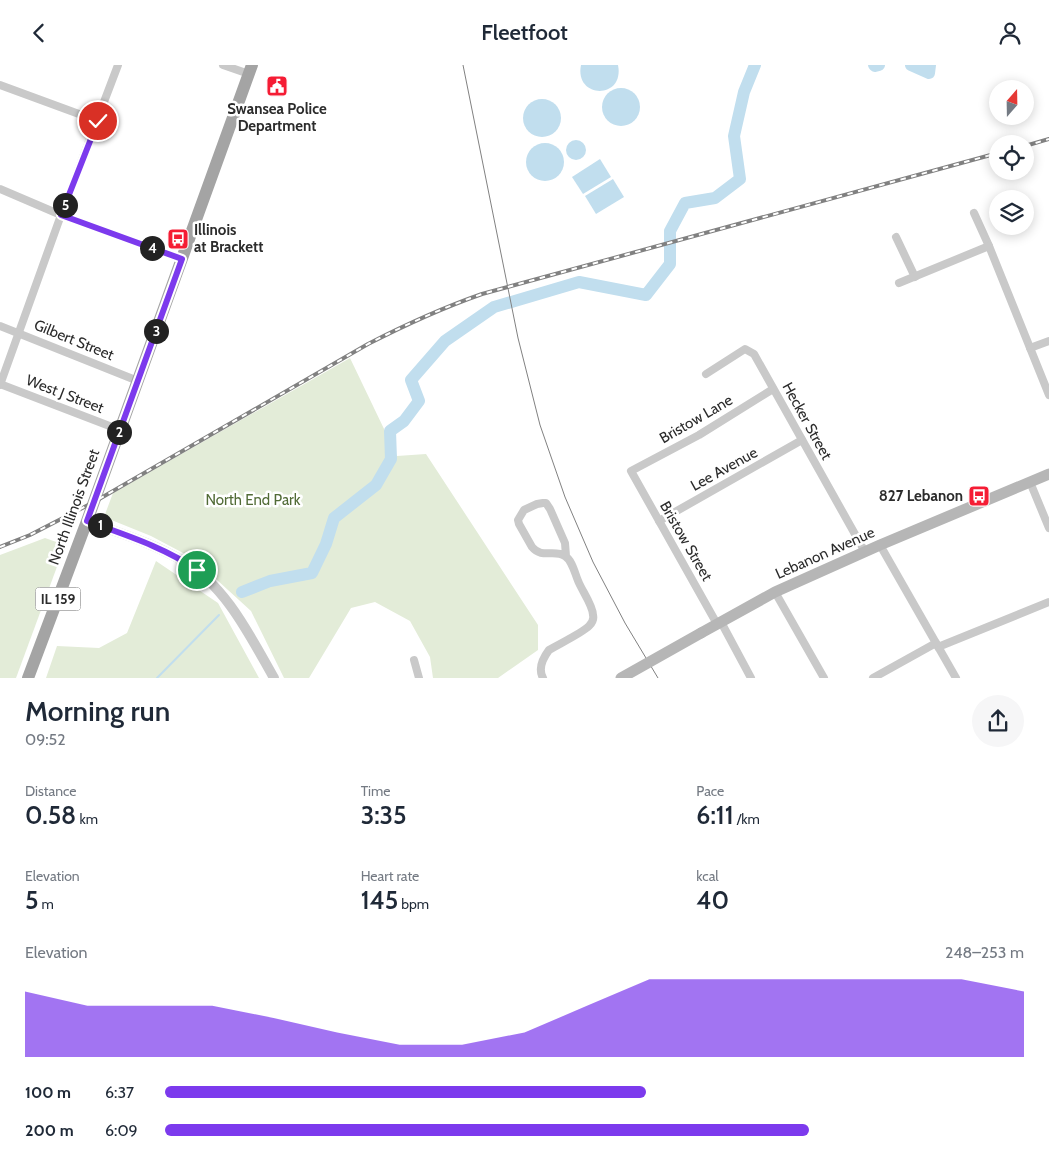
<!DOCTYPE html>
<meta charset="utf-8">
<style>
:root{--surface:#fff;--page:#f6f6f7;--text:#1f2937;--muted:#747a83;--accent:#7c3aed}
body{margin:0;font-family:Cabin,sans-serif;background:var(--page);color:var(--text);height:100vh;display:flex;flex-direction:column;font-size:19px;white-space:nowrap}
*{box-sizing:border-box;margin:0}
p{font-size:16px;color:var(--muted)}
.icon{flex:none;width:28px;height:28px;fill:none;stroke:currentColor;stroke-width:2;stroke-linecap:round;stroke-linejoin:round}
.map{position:relative;height:613px;overflow:hidden}
.side{display:flex;flex-direction:column;background:var(--surface);flex:1}
.side>*{flex:none}
.needle{width:32px;rotate:20deg}
.fabs{position:absolute;left:989px;top:15px;display:grid;gap:10px}
.fabs a{display:grid;place-items:center;width:45px;height:45px;border-radius:50%;background:var(--surface);box-shadow:0 2px 12px #0003;font-size:25px}
.pin{position:absolute;display:grid;place-items:center;width:42px;height:42px;color:#fff;margin:-21px;border:2px solid #fff;border-radius:50%;box-shadow:0 1px 5px #0007}
.km{position:absolute;width:25px;height:25px;margin:-12px;border-radius:50%;background:#222;color:#fff;font-size:14px;line-height:25px;text-align:center}
.round{display:grid;place-items:center;flex:none;width:52px;height:52px;border-radius:26px;background:var(--page)}
.head{display:flex;align-items:center;justify-content:space-between;height:85px;padding:0 25px}
h1{font-size:28px;font-weight:600;line-height:38px}
.figures{display:grid;grid-template-columns:repeat(3,1fr);gap:8px;height:85px;padding:5px 25px}
.figures div{display:grid;align-content:center}
.figures b{font-size:25px;font-weight:600}
.figures small{font-size:14px;font-weight:400}
.figures p{font-size:14px}
.chart{height:140px;padding:10px 25px}
.chart p{display:flex;justify-content:space-between}
.chart svg{width:100%;height:90px;margin-top:5px;fill:var(--accent);opacity:.7}
ul{padding:0 25px;list-style:none;font-size:16px}
li{display:grid;grid-template-columns:80px 60px 1fr;align-items:center;height:38px}
li i{height:12px;border-radius:6px;background:var(--accent)}
header{display:flex;justify-content:space-between;align-items:center;height:65px;padding:0 25px;background:var(--surface);font-size:22px;font-weight:600}
.map>svg:first-child{display:block}
.green{fill:#e3ecd8}
.water{fill:#c1deee}
.lines{fill:none;stroke-linecap:round;stroke-linejoin:round}
.stream{stroke:#c1deee;stroke-width:2}
.river{stroke:#c1deee;stroke-width:12}
.minor{stroke:#c9c9c9;stroke-width:8}
.tertiary{stroke:#c9c9c9;stroke-width:10}
.secondary{stroke:#b6b6b6;stroke-width:11}
.primary{stroke:#a4a4a4;stroke-width:12}
.tram{stroke:#818181;stroke-width:1}
.rail-casing{stroke:#818181;stroke-width:4}
.rail{stroke:#fff;stroke-width:2;stroke-dasharray:5.5;stroke-linecap:butt}
.secondary-bridge{stroke:#b6b6b6;stroke-width:11}
.route-casing{stroke:#fff;stroke-width:10}
.route{stroke:#7c3aed;stroke-width:6}
.labels{text-anchor:middle;stroke-width:5;stroke-linejoin:round;paint-order:stroke}
.shield{fill:#fff;stroke:#6b6b6b;stroke-width:1}
.shield-label{font-size:14px;font-weight:bold;fill:#2c2c2c}
.poi-label{font-size:15px;font-weight:bold;fill:#2c2c2c;stroke:#fff}
.street-label{font-size:15px;fill:#2c2c2c;stroke:#fff}
.park-label{font-size:15px;fill:#516b36;stroke:#fff}
</style>
<header><svg class="icon" aria-label="back" viewBox="0 0 24 24"><path d="M15 5l-7 7 7 7"/></svg>Fleetfoot<svg class="icon" aria-label="person" viewBox="0 0 24 24"><circle cx="12" cy="8" r="4"/><path d="M4 21q1-7 8-7t8 7"/></svg></header>
<div class="map">
<svg width="1049" height="613" viewBox="0 0 1049 613">
<rect width="100%" height="100%" fill="#fff"/>
<g class="green">
<polygon points="350,293 397,391 426,389 538,560 538,585 498,613 433,613 430,592 410,556 375,537 351,543 309,613 284,613 251,546 205,504 185,489 151,471 104,452 113,428"/>
<polygon points="45,473 65,480 16,613 0,613 0,490"/>
<polygon points="156,496 218,538 259,613 46,613 57,581 99,583 127,568"/>
</g>
<g class="water">
<path d="M 581,0 L 618,0 C 625,35 574,34 581,0 Z"/>
<circle cx="621" cy="42" r="19"/>
<circle cx="542" cy="53" r="19"/>
<circle cx="576" cy="85" r="10"/>
<circle cx="545" cy="97" r="19"/>
<polygon points="600,94 611,112 583,129 572,112"/>
<polygon points="613,114 624,132 596,149 585,131"/>
</g>
<g class="lines">
<polyline class="stream" points="157,613 219,550"/>
<g class="river">
<polyline points="874,0 875,1 879,0"/>
<polyline points="911,0 929,8 930,0"/>
<polyline points="242,527 270,516 312,508 326,479 334,453 376,420 391,394 390,366 404,356 419,336 411,315 445,276 494,242 579,217 646,230 670,199 670,166 685,138 715,133 740,114 734,71 744,27 755,0"/>
</g>
<g class="minor">
<polyline points="223,0 249,9"/>
<polyline points="0,20 98,56"/>
<polyline points="0,124 61,150 181,194"/>
<polyline points="974,148 989,181 1049,330"/>
<polyline points="896,172 915,212"/>
<polyline points="899,218 989,181"/>
<polyline points="0,261 138,316"/>
<polyline points="1030,283 1049,276"/>
<polyline points="706,309 745,284 754,289 865,487"/>
<polyline points="0,319 120,365"/>
<polyline points="0,320 61,150 118,0"/>
<polyline points="1030,417 1049,463"/>
<polyline points="659,456 802,375"/>
<polyline points="880,480 956,613"/>
<polyline points="775,527 824,613"/>
<polyline points="721,557 751,613"/>
<polyline points="717,559 631,406 699,370 773,324"/>
<polyline points="938,582 1049,537"/>
<polyline points="414,595 419,613"/>
<path d="M 543,613 C 538,604 543,593 549,585 C 559,579 582,568 589,561 C 592,558 594,554 593,550 C 593,541 583,527 579,518 C 575,510 573,496 565,491 C 554,484 542,494 532,482 L 519,459 L 518,455 L 524,445 L 537,439 L 543,438 L 546,438 L 550,444 L 565,478 L 566,491"/>
<polyline points="873,613 936,578"/>
</g>
<path class="tertiary" d="M 87,456 C 119,468 153,478 183,496 C 226,521 250,571 274,613"/>
<polyline class="secondary" points="701,568 775,527 880,480 1049,409"/>
<polyline class="primary" points="28,613 87,456 252,0"/>
<polyline class="tram" points="463,0 518,273 540,360 565,432 593,497 625,558 658,613"/>
<g class="rail-casing">
<g id="rail">
<polyline points="1025,81 1049,74"/>
<path d="M 0,482 L 30,470 L 94,437 L 368,279 C 405,260 442,243 482,229 L 998,88"/>
</g>
</g>
<use href="#rail" class="rail"/>
<polyline class="secondary-bridge" points="621,613 701,568"/>
</g>
<g class="lines">
<g class="route-casing">
<path id="route" d="M 98,56 L 61,150 L 182,194 L 87,456 C 125,470 164,482 197,505"/>
</g>
<use href="#route" class="route"/>
</g>
<defs>
<g id="civic-square" transform="scale(1.125)"><rect x="-9" y="-9" width="18" height="18" rx="4" fill="#f51c34" stroke="#fff"/><path d="M-.6-6.5H3V-4.5H.6V-3L4-1V1h2V6H-6V1h2V-1L-.6-3ZM-1.2 2.5V6h2.4V2.5Z" fill="#fff"/></g>
<g id="bus-square" transform="scale(1.125)"><rect x="-9" y="-9" width="18" height="18" rx="4" fill="#f51c34" stroke="#fff"/><path d="M-5-6H5V4H4V6H2V4H-2V6H-4V4H-5ZM-3.5-4V0h7V-4ZM-3.5 1.2v1.5H-2V1.2ZM2 1.2v1.5H3.5V1.2Z" fill="#fff"/></g>
</defs>
<g fill-rule="evenodd">
<use href="#civic-square" x="277" y="21"/>
<use href="#bus-square" x="178" y="174"/>
<use href="#bus-square" x="979" y="431"/>
</g>
<g class="labels">
<rect class="shield" x="35.5" y="522.5" width="45" height="23" rx="4"/>
<g class="shield-label">
<text x="58" y="539">IL 159</text>
</g>
<g class="poi-label">
<text x="277" y="49">Swansea Police<tspan x="277" dy="17">Department</tspan></text>
<text x="194" y="170" text-anchor="start">Illinois<tspan x="194" dy="17">at Brackett</tspan></text>
<text x="963" y="436" text-anchor="end">827 Lebanon</text>
</g>
<g class="street-label">
<text transform="translate(74 275) rotate(22)" y="5">Gilbert Street</text>
<text transform="translate(65 329) rotate(21)" y="5">West J Street</text>
<text transform="translate(696 354) rotate(-30)" y="5">Bristow Lane</text>
<text transform="translate(807 356) rotate(61)" y="5">Hecker Street</text>
<text transform="translate(724 404) rotate(-29)" y="5">Lee Avenue</text>
<text transform="translate(74 442) rotate(-70)" y="5">North Illinois Street</text>
<text transform="translate(686 476) rotate(60)" y="5">Bristow Street</text>
<text transform="translate(825 488) rotate(-24)" y="5">Lebanon Avenue</text>
</g>
<g class="park-label">
<text x="253" y="440">North End Park</text>
</g>
</g>
</svg>
<div class="fabs">
<a><svg class="needle" viewBox="-14 -14 28 28"><path d="M0-13l5 13h-10z" fill="#e53935"/><path d="M0 13l5-13h-10z" fill="#747a83"/></svg></a>
<a><svg class="icon" aria-label="locate" viewBox="0 0 24 24"><circle cx="12" cy="12" r="6"/><path d="M12 2v4M12 18v4M2 12h4M18 12h4"/></svg></a>
<a><svg class="icon" aria-label="layers" viewBox="0 0 24 24"><path d="M12 4l9 5-9 5-9-5zM3 14l9 5 9-5"/></svg></a>
</div>
<div class="pin" style="left:197px;top:505px;background:#1e9e55"><svg class="icon" aria-label="arrive" viewBox="0 0 24 24"><path d="M6 21V4h12l-3 4 3 4H6"/></svg></div>
<div class="pin" style="left:98px;top:56px;background:#d93025"><svg class="icon" aria-label="check" viewBox="0 0 24 24"><path d="M5 12l5 5 9-10"/></svg></div>
<b class="km" style="left:100px;top:460px">1</b>
<b class="km" style="left:119px;top:367px">2</b>
<b class="km" style="left:156px;top:266px">3</b>
<b class="km" style="left:152px;top:183px">4</b>
<b class="km" style="left:65px;top:140px">5</b>
</div>
<section class="side">
<div class="head"><div><h1>Morning run</h1><p>09:52</p></div><a class="round"><svg class="icon" aria-label="share" viewBox="0 0 24 24"><path d="M12 15V3M7 8l5-5 5 5M5 13v7h14v-7"/></svg></a></div>
<div class="figures">
<div><p>Distance</p><b>0.58<small> km</small></b></div>
<div><p>Time</p><b>3:35</b></div>
<div><p>Pace</p><b>6:11<small> /km</small></b></div>
</div>
<div class="figures">
<div><p>Elevation</p><b>5<small> m</small></b></div>
<div><p>Heart rate</p><b>145<small> bpm</small></b></div>
<div><p>kcal</p><b>40</b></div>
</div>
<div class="chart"><p><span>Elevation</span>248–253 m</p>
<svg viewBox="0 0 160 44" preserveAspectRatio="none"><path d="M0 44V12L10 19L20 19L30 19L40 25L50 32L60 38L70 38L80 32L90 19L100 6L110 6L120 6L130 6L140 6L150 6L160 12V44z"/></svg>
</div>
<ul>
<li><b>100 m</b>6:37<i style="width:56%"></i></li>
<li><b>200 m</b>6:09<i style="width:75%"></i></li>
</ul>
</section>
